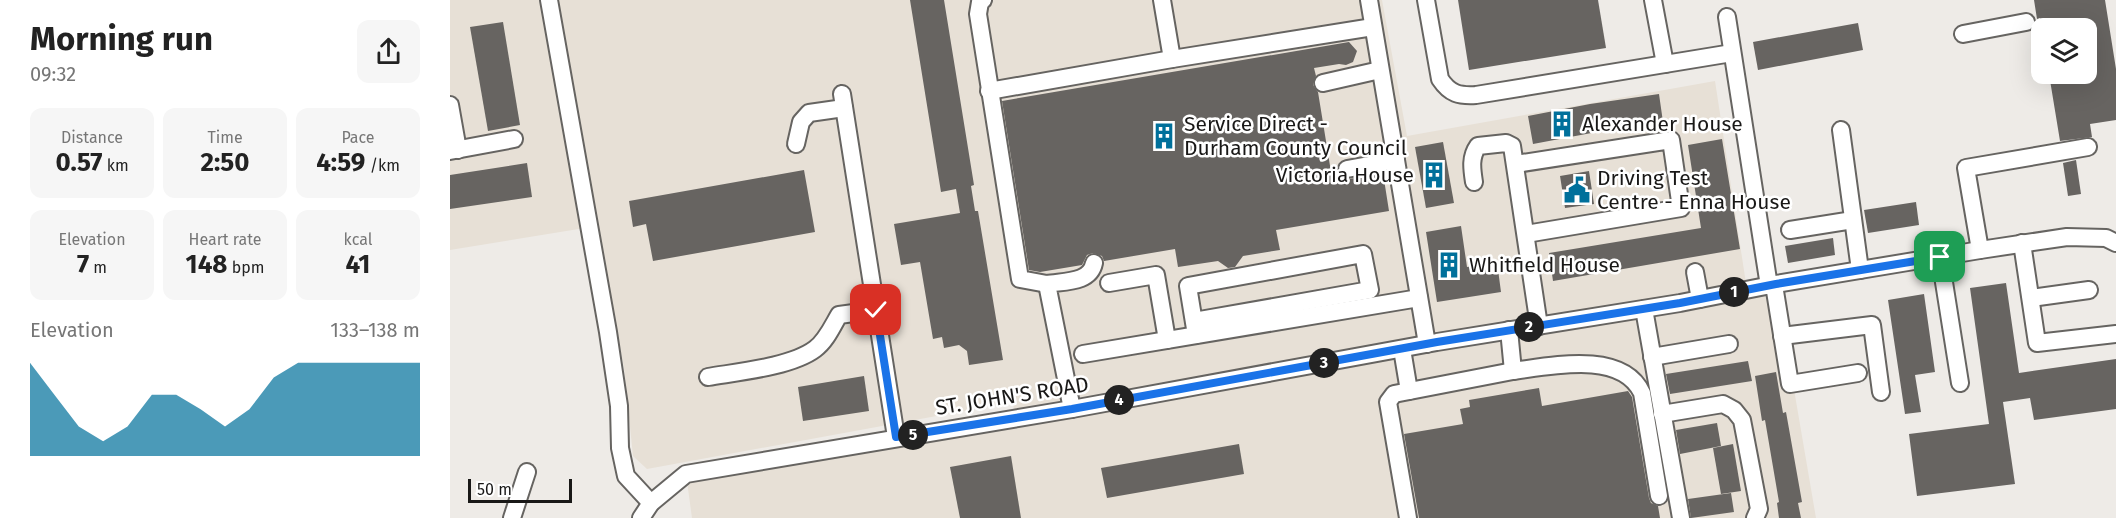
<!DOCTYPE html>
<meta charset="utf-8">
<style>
:root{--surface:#fff;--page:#f6f6f6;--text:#222;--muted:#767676;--accent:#00709b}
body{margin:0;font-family:"Fira Sans",sans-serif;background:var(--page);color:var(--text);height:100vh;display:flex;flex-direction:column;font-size:22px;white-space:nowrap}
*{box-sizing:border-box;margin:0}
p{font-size:20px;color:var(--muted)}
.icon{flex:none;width:33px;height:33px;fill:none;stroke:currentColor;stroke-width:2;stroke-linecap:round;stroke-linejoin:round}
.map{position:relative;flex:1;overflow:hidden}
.sheet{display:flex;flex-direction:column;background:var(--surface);width:450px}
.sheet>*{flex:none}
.fabs{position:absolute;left:1581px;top:18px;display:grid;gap:12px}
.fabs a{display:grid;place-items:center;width:66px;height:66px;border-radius:12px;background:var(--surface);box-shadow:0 6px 24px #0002;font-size:30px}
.scale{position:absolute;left:18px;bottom:15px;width:104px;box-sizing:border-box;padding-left:6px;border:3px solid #191817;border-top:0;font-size:16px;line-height:21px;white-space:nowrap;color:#191817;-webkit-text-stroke:4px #fff;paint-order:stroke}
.pin{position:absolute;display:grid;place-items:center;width:51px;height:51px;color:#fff;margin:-26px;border-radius:12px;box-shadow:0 3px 9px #0006}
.km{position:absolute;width:30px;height:30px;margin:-15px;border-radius:50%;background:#222;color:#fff;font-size:16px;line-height:30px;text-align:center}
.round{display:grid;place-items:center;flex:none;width:63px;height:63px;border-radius:12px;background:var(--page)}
.overview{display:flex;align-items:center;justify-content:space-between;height:102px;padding:0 30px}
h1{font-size:33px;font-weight:700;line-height:45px}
.metrics{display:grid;grid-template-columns:repeat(3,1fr);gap:9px;height:102px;padding:6px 30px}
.metrics div{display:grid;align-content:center;border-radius:12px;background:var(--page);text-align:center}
.metrics b{font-size:26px;font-weight:700}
.metrics small{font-size:16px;font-weight:400}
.metrics p{font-size:16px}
.chart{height:168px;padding:12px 30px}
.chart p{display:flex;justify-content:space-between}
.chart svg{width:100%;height:108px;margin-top:6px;fill:var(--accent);opacity:.7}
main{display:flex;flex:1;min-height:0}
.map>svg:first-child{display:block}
.built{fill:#e7e0d6}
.building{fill:#676461}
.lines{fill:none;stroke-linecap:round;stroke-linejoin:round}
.minor-casing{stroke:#666461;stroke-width:20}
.minor{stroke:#fff;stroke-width:16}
.route-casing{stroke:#fff;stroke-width:12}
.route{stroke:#1a73e8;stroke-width:8}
.labels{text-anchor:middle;stroke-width:5;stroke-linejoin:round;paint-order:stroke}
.poi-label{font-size:21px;fill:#191817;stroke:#fff;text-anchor:start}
.street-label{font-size:21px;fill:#191817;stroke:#fff}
</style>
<main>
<section class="sheet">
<div class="overview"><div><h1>Morning run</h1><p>09:32</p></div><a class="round"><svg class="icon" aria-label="share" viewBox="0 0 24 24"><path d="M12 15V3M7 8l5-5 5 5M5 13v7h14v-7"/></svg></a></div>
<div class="metrics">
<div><p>Distance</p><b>0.57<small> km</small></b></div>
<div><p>Time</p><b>2:50</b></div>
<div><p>Pace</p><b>4:59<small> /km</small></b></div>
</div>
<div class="metrics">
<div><p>Elevation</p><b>7<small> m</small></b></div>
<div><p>Heart rate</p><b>148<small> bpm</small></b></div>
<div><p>kcal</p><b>41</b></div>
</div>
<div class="chart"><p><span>Elevation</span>133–138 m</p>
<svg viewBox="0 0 160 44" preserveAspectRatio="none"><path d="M0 44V6L10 19L20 32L30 38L40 32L50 19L60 19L70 25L80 32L90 25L100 12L110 6L120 6L130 6L140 6L150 6L160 6V44z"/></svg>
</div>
</section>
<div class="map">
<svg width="1666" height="518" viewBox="0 0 1666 518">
<rect width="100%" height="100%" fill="#eeebe7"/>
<polygon class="built" points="0,0 932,0 957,136 1265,81 1297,290 1326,284 1366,518 242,518 236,474 565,418 563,402 197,469 183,456 174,368 147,226 0,250"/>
<g class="building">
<polygon points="460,0 494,0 524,185 521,186 525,211 528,211 553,360 519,365 517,351 509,345 494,348 492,337 483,339 470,262 451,265 444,224 510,213 506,189 491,192"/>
<polygon points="1008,0 1148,0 1156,48 1019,70"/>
<polygon points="1584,0 1655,0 1666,69 1666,120 1640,124 1642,137 1610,141 1599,74 1636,74 1636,28 1592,28 1590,18 1587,19"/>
<polygon points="53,22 70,125 38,131 20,27"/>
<polygon points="1408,23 1413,50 1308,70 1303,42"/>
<polygon points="899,42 907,51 903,62 896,65 889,64 864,68 866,76 863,85 868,92 882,178 890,177 899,179 933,173 939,211 826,230 830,250 793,256 785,267 778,268 768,261 728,267 725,249 654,261 652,256 643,253 637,255 632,265 590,272 579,270 552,101"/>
<polygon points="1209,94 1213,122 1152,131 1083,144 1078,116 1140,104"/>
<polygon points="1272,139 1290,249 1103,281 1099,253 1251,228 1238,145"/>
<polygon points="993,142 1004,203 976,208 965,147"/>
<polygon points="1626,160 1631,194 1618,196 1613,163"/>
<polygon points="77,163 82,197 0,209 0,175"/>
<polygon points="354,170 365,232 203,261 196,224 183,227 179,201"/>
<polygon points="1139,171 1144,204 1115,208 1110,176"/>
<polygon points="1466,202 1469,225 1418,233 1414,210"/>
<polygon points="1011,226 1017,267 1047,262 1051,292 987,302 976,232"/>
<polygon points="1383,238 1385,255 1338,263 1335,246"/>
<polygon points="1556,283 1569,373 1666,359 1666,409 1584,420 1580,398 1553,402 1565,484 1467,496 1459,434 1539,424 1520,288"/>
<polygon points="1474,294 1485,372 1465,375 1471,412 1455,414 1438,300"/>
<polygon points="1298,361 1302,381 1220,394 1216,374"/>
<polygon points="1326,372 1333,413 1336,412 1352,502 1348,503 1351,518 1329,518 1327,503 1329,502 1315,420 1312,421 1305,376"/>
<polygon points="414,376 419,411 353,421 348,387"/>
<polygon points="1089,388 1092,406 1178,391 1182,397 1199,498 1201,503 1208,506 1210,518 969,518 954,434 1013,424 1010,409 1020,407 1019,400"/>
<polygon points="1267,423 1271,446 1230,454 1226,430"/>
<polygon points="789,444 794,474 657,498 651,468"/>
<polygon points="1283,444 1291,491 1271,494 1263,448"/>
<polygon points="561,456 571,518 510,518 500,467"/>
<polygon points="1281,493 1284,512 1241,518 1238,499"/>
</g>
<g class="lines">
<g class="minor-casing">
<g id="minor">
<polyline points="99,0 158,332 169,406 170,448 176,476 201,503"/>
<polyline points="533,0 530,2 528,14 570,279 597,284"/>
<polyline points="712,0 722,59"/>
<polyline points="919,0 977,344"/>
<path d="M 976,0 L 990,79 C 1000,94 1009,96 1026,95 L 1282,53"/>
<polyline points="1203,0 1215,64"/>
<polyline points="1277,17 1319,286"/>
<polyline points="1513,34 1576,22"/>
<polyline points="873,83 930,70"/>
<polyline points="539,91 722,59 923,27"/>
<polyline points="392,94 446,437"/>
<polyline points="0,105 8,150"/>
<polyline points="1391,130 1410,270"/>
<polyline points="346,144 351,122 359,113 394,108"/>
<polyline points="0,151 64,139"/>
<polyline points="1066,164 1221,140 1231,208 1076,234"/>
<polyline points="897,169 946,160"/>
<path d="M 1024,182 C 1022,169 1020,157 1028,146 L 1056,143 L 1062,146 L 1089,326"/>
<polyline points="1340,230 1403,220"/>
<polyline points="1572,243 1587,343 1666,334"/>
<polyline points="1530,250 1516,168 1638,147"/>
<polyline points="1490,257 1510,383"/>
<polyline points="1245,272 1250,299"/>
<polyline points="659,283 706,275 717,340"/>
<polyline points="1324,285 1340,384 1408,373"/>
<polyline points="1581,298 1639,290"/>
<polyline points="1194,309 1231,518"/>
<polyline points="744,321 920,290 913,254 738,286 746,335"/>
<path d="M 1059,330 L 1063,371 C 1101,366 1172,350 1192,393 L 1209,496"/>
<polyline points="1332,336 1422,325 1431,392"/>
<polyline points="952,349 959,391"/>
<polyline points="633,354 969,298"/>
<polyline points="1202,357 1279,344"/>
<path d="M 258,377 C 287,372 341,367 365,349 C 376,341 382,327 389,315 L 426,310"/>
<path d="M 622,409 L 597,284 C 615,281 640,283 644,263"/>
<polyline points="1212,414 1273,404 1284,410 1292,420 1309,509 1305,518"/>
<polyline points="62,518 77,472"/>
<polyline points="191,518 201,503 236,474 622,409 987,342 1230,303 1326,284 1530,250 1617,237 1656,238 1666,243"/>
<polyline points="958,518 938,402 944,394 1063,371"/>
</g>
</g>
<use href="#minor" class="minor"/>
</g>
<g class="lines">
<g class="route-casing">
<polyline id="route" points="426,310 446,437 622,409 987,342 1230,303 1326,284 1490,257"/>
</g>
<use href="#route" class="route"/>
</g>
<defs>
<g id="building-bare" transform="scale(2.07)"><path d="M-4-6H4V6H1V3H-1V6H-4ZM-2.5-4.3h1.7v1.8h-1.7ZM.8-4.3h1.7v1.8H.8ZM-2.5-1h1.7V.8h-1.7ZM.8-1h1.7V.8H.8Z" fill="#00709b" stroke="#fff" stroke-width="2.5" paint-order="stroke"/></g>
<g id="civic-bare" transform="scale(2.07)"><path d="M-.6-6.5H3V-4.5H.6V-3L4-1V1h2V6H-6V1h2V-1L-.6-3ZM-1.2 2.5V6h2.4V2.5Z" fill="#00709b" stroke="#fff" stroke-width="2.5" paint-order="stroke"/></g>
</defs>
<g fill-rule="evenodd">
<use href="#building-bare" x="1112" y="124"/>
<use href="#building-bare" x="714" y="136"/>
<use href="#building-bare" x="984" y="175"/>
<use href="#civic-bare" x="1127" y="190"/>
<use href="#building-bare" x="999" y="265"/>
</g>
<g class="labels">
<g class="poi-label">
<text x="734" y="131">Service Direct -<tspan x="734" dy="24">Durham County Council</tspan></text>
<text x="1132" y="131">Alexander House</text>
<text x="964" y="182" text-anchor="end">Victoria House</text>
<text x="1147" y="185">Driving Test<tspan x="1147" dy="24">Centre - Enna House</tspan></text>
<text x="1019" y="272">Whitfield House</text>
</g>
<g class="street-label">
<text transform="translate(562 396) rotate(-9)" y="7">ST. JOHN'S ROAD</text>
</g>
</g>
</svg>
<div class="fabs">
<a><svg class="icon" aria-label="layers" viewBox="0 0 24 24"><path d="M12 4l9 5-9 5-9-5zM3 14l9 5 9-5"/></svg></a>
</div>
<div class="scale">50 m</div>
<div class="pin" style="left:1490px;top:257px;background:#1e9e55"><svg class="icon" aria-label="arrive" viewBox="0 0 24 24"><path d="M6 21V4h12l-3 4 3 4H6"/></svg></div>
<div class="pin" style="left:426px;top:310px;background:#d93025"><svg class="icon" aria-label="check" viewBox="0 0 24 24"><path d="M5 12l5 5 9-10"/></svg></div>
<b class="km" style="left:1284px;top:292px">1</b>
<b class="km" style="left:1079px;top:327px">2</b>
<b class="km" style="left:874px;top:363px">3</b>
<b class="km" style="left:669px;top:400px">4</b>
<b class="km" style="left:463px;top:435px">5</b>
</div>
</main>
